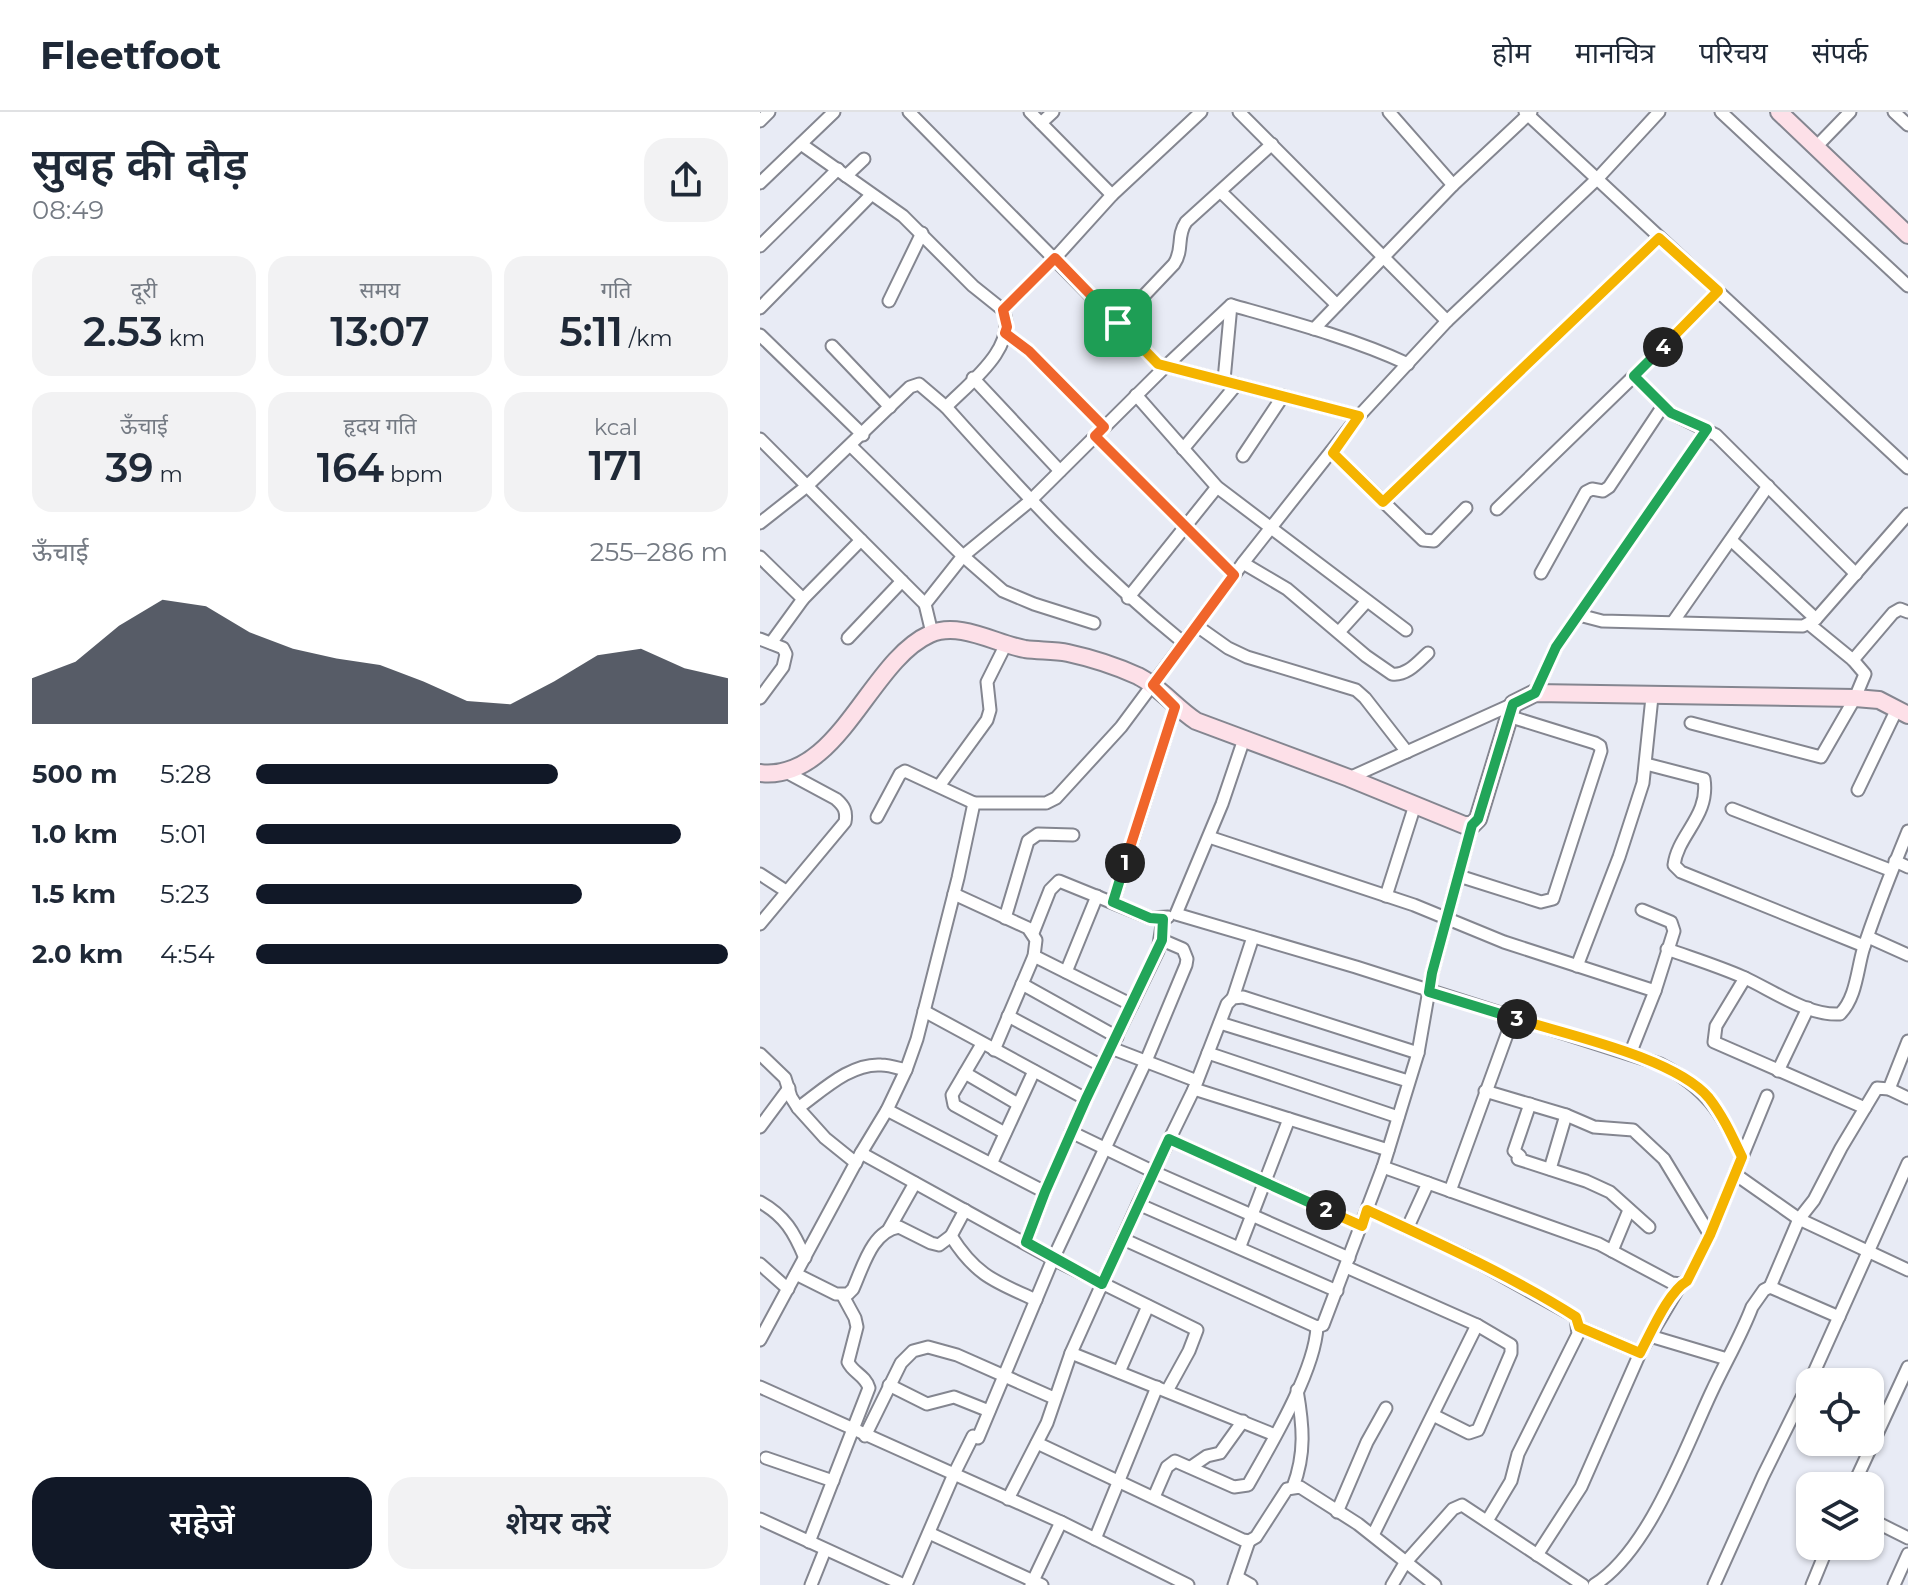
<!DOCTYPE html>
<html lang="hi">
<meta charset="utf-8">
<style>
:root{--surface:#fff;--page:#f2f2f3;--text:#1f2937;--muted:#747a83;--line:#e0e1e3;--accent:#111827}
body{margin:0;font-family:Montserrat,"Noto Sans Devanagari",sans-serif;background:var(--page);color:var(--text);height:100vh;display:flex;flex-direction:column;font-size:30px;white-space:nowrap}
*{box-sizing:border-box;margin:0}
p{font-size:26px;color:var(--muted)}
.icon{flex:none;width:44px;height:44px;fill:none;stroke:currentColor;stroke-width:2;stroke-linecap:round;stroke-linejoin:round}
.map{position:relative;flex:1;overflow:hidden}
.side{display:flex;flex-direction:column;background:var(--surface);width:760px}
.side>*{flex:none}
.buttons{position:absolute;left:1036px;top:1256px;display:grid;gap:16px}
.buttons a{display:grid;place-items:center;width:88px;height:88px;border-radius:16px;background:var(--surface);box-shadow:0 2px 6px #0004;font-size:40px}
.pin{position:absolute;display:grid;place-items:center;width:68px;height:68px;color:#fff;margin:-34px;border-radius:16px;box-shadow:0 4px 12px #0006}
.km{position:absolute;width:40px;height:40px;margin:-20px;border-radius:50%;background:#222;color:#fff;font-size:22px;line-height:40px;text-align:center}
.round{display:grid;place-items:center;flex:none;width:84px;height:84px;border-radius:24px;background:var(--page)}
.headline{display:flex;align-items:center;justify-content:space-between;height:136px;padding:0 32px}
h1{font-size:44px;font-weight:600;line-height:60px}
.stats{display:grid;grid-template-columns:repeat(3,1fr);gap:12px;height:136px;padding:8px 32px}
.stats div{display:grid;align-content:center;border-radius:20px;background:var(--page);text-align:center}
.stats b{font-size:40px;font-weight:600}
.stats small{font-size:22px;font-weight:400}
.stats p{font-size:22px}
.chart{height:224px;padding:16px 32px}
.chart p{display:flex;justify-content:space-between}
.chart svg{width:100%;height:144px;margin-top:8px;fill:var(--accent);opacity:.7}
.button{display:flex;gap:16px;margin-top:auto;padding:16px 32px}
.button a{flex:1;height:92px;border-radius:24px;background:var(--accent);color:#fff;font-size:32px;font-weight:600;line-height:92px;text-align:center}
.button a+a{background:var(--page);color:var(--text)}
ul{padding:0 32px;list-style:none;font-size:26px}
li{display:grid;grid-template-columns:128px 96px 1fr;align-items:center;height:60px}
li i{height:20px;border-radius:10px;background:var(--accent)}
header{display:flex;align-items:center;gap:48px;box-sizing:border-box;height:112px;padding:0 40px;background:var(--surface);border-bottom:2px solid var(--line)}
header strong{font-size:38px}
nav{display:flex;gap:44px;margin-inline-start:auto;font-size:28px}
main{display:flex;flex:1;min-height:0}
.map>svg:first-child{display:block}
.lines{fill:none;stroke-linecap:round;stroke-linejoin:round}
.street-casing{stroke:#848690;stroke-width:15}
.secondary-casing{stroke:#848690;stroke-width:20}
.street{stroke:#fff;stroke-width:11}
.secondary{stroke:#fde0e8;stroke-width:16}
.split-1-casing{stroke:#fff;stroke-width:16}
.split-2-casing{stroke:#fff;stroke-width:16}
.split-3-casing{stroke:#fff;stroke-width:16}
.split-4-casing{stroke:#fff;stroke-width:16}
.split-5-casing{stroke:#fff;stroke-width:16}
.split-1{stroke:#f0652b;stroke-width:10}
.split-2{stroke:#22a559;stroke-width:10}
.split-3{stroke:#f5b400;stroke-width:10}
.split-4{stroke:#22a559;stroke-width:10}
.split-5{stroke:#f5b400;stroke-width:10}
</style>
<header>
<strong>Fleetfoot</strong>
<nav><a>होम</a><a>मानचित्र</a><a>परिचय</a><a>संपर्क</a></nav>
</header>
<main>
<section class="side">
<div class="headline"><div><h1>सुबह की दौड़</h1><p>08:49</p></div><a class="round"><svg class="icon" aria-label="share" viewBox="0 0 24 24"><path d="M12 15V3M7 8l5-5 5 5M5 13v7h14v-7"/></svg></a></div>
<div class="stats">
<div><p>दूरी</p><b>2.53<small> km</small></b></div>
<div><p>समय</p><b>13:07</b></div>
<div><p>गति</p><b>5:11<small> /km</small></b></div>
</div>
<div class="stats">
<div><p>ऊँचाई</p><b>39<small> m</small></b></div>
<div><p>हृदय गति</p><b>164<small> bpm</small></b></div>
<div><p>kcal</p><b>171</b></div>
</div>
<div class="chart"><p><span>ऊँचाई</span>255–286 m</p>
<svg viewBox="0 0 160 44" preserveAspectRatio="none"><path d="M0 44V30L10 25L20 14L30 6L40 8L50 16L60 21L70 24L80 26L90 31L100 37L110 38L120 31L130 23L140 21L150 27L160 30V44z"/></svg>
</div>
<ul>
<li><b>500 m</b>5:28<i style="width:64%"></i></li>
<li><b>1.0 km</b>5:01<i style="width:90%"></i></li>
<li><b>1.5 km</b>5:23<i style="width:69%"></i></li>
<li><b>2.0 km</b>4:54<i style="width:100%"></i></li>
</ul>
<div class="button"><a>सहेजें</a><a>शेयर करें</a></div>
</section>
<div class="map">
<svg width="1148" height="1473" viewBox="0 0 1148 1473">
<rect width="100%" height="100%" fill="#e8ebf5"/>
<g class="lines">
<g class="street-casing">
<g id="street">
<polyline points="149,0 398,252 599,304"/>
<polyline points="270,0 352,83"/>
<polyline points="479,0 687,209"/>
<polyline points="629,0 693,73"/>
<polyline points="765,0 1148,356"/>
<polyline points="961,0 1148,174"/>
<polyline points="1134,0 1148,13"/>
<polyline points="0,9 9,0"/>
<polyline points="281,11 293,0"/>
<polyline points="41,32 143,104 213,174 243,198"/>
<polyline points="1056,35 1090,0"/>
<polyline points="86,64 104,47"/>
<polyline points="0,71 74,0"/>
<polyline points="461,80 577,193"/>
<polyline points="0,134 78,57"/>
<polyline points="129,189 162,121"/>
<polyline points="0,196 111,83"/>
<path d="M 358,211 L 414,152 C 424,137 416,125 426,110 L 512,32"/>
<polyline points="554,217 693,73 771,0"/>
<polyline points="245,221 269,239 344,315"/>
<polyline points="0,223 103,323"/>
<polyline points="72,234 130,295"/>
<polyline points="874,264 911,301 956,323 1096,462"/>
<polyline points="213,266 300,359"/>
<polyline points="464,268 471,193"/>
<polyline points="376,283 457,375 646,518"/>
<path d="M 186,295 C 263,381 334,458 424,531"/>
<polyline points="335,324 474,463"/>
<polyline points="0,327 165,492"/>
<polyline points="91,334 203,444 243,479 274,492 334,511"/>
<polyline points="423,337 477,272"/>
<polyline points="573,341 663,428 674,429 706,396"/>
<polyline points="483,344 523,284"/>
<polyline points="623,390 899,126"/>
<polyline points="737,397 874,264 958,179"/>
<path d="M 0,411 L 47,374 L 150,275 L 159,272 L 186,295 C 208,272 259,235 243,198 L 295,146 L 352,83 L 441,0"/>
<polyline points="971,428 1056,507"/>
<polyline points="0,445 43,487"/>
<path d="M 483,451 L 527,477 L 606,544 L 632,562 C 647,564 658,550 668,541"/>
<polyline points="781,461 826,380 832,377 843,379 849,375 903,294"/>
<polyline points="368,486 457,375"/>
<polyline points="819,503 842,509 1043,514 1056,507 1148,402"/>
<polyline points="913,510 1008,374"/>
<polyline points="437,514 468,536 487,545 596,578 605,586 647,640"/>
<polyline points="579,520 607,489"/>
<path d="M 172,521 L 165,492 L 203,444 L 270,389 L 406,254 L 471,193 C 531,210 592,226 648,252"/>
<polyline points="88,526 142,469"/>
<polyline points="0,527 23,536 26,542 23,555 0,586"/>
<polyline points="11,531 43,487 101,428"/>
<polyline points="1093,548 1133,501 1140,497 1148,500"/>
<polyline points="775,581 796,535 947,317"/>
<polyline points="931,611 1061,645 1095,586 1105,562 1093,548 1049,512"/>
<path d="M 484,627 L 462,692 L 416,802 L 596,855 L 900,952 C 945,975 962,1000 982,1045"/>
<path d="M 886,652 L 944,667 C 950,704 918,722 914,753 L 921,760 L 1104,834"/>
<polyline points="589,666 753,592"/>
<polyline points="179,674 227,608 230,598 227,570 246,532"/>
<polyline points="1098,678 1137,597"/>
<polyline points="972,697 1130,758"/>
<polyline points="117,705 140,662 145,659 214,691"/>
<polyline points="449,725 654,793 744,830 895,879"/>
<polyline points="1135,749 1148,755"/>
<polyline points="0,762 26,779"/>
<polyline points="699,764 781,790 793,787 841,639 840,634 835,631 748,604"/>
<polyline points="194,782 268,816 276,828 274,844 234,938"/>
<polyline points="626,784 655,693"/>
<polyline points="353,790 415,595"/>
<polyline points="245,806 268,729 278,722 313,723"/>
<path d="M 0,812 L 85,710 C 87,699 84,694 76,687 L 24,659"/>
<polyline points="273,821 290,778 299,769 390,806 408,805"/>
<polyline points="1108,825 1148,843"/>
<path d="M 907,837 C 932,846 958,854 983,865 C 1012,878 1047,904 1080,902 C 1096,886 1097,859 1103,838 C 1116,797 1132,758 1148,719"/>
<polyline points="274,844 372,893"/>
<polyline points="817,854 859,745 883,671 892,585"/>
<polyline points="306,860 337,784"/>
<polyline points="985,866 956,914 954,930 1105,996"/>
<polyline points="262,872 357,925"/>
<polyline points="473,886 493,825"/>
<polyline points="164,899 326,987"/>
<polyline points="248,904 342,954"/>
<polyline points="460,911 648,969"/>
<polyline points="222,932 192,983 194,993 245,1021"/>
<polyline points="351,936 437,969"/>
<polyline points="448,941 638,1005"/>
<polyline points="0,942 25,966 31,985 38,996 65,1026 96,1051"/>
<polyline points="870,942 895,879 914,819 911,810 882,798"/>
<polyline points="1018,959 1048,896"/>
<polyline points="205,961 258,992"/>
<polyline points="434,977 628,1038"/>
<polyline points="1129,977 1148,929"/>
<polyline points="725,979 806,1003 834,1015 873,1018 904,1047 950,1123"/>
<polyline points="770,992 754,1039 760,1044 758,1047 826,1069 850,1080 889,1115"/>
<path d="M 38,996 C 62,979 90,951 121,953 C 129,953 138,956 146,958"/>
<polyline points="127,998 285,1080"/>
<polyline points="0,1015 29,976"/>
<polyline points="311,1020 394,1060 589,1146"/>
<polyline points="409,1027 602,1114"/>
<polyline points="101,1041 293,1147 437,1218 429,1239 407,1279"/>
<polyline points="232,1050 274,959"/>
<polyline points="623,1055 839,1132 912,1171 921,1172 927,1169 950,1123 1007,984"/>
<polyline points="790,1057 806,1003"/>
<polyline points="975,1062 1039,1107 1148,1158"/>
<polyline points="690,1079 753,906"/>
<path d="M 0,1090 C 25,1104 34,1120 45,1146"/>
<polyline points="378,1092 577,1179"/>
<polyline points="607,1098 708,1145 816,1205 818,1222 758,1342 751,1369 727,1409"/>
<polyline points="129,1117 155,1071"/>
<polyline points="647,1117 668,1071"/>
<path d="M 191,1124 C 216,1164 236,1170 276,1188"/>
<polyline points="363,1127 557,1215 563,1213 623,1055 658,941 672,861 712,713"/>
<polyline points="266,1130 285,1080 326,987 398,839 403,807"/>
<polyline points="480,1134 529,1007"/>
<polyline points="852,1139 869,1098"/>
<polyline points="0,1152 28,1177"/>
<polyline points="586,1155 717,1213 751,1233 751,1241 718,1318 709,1321 673,1303"/>
<path d="M 36,1162 L 76,1182 L 88,1182 L 93,1177 C 103,1155 112,1119 139,1115 L 171,1131 L 179,1133 L 191,1124 L 205,1098"/>
<polyline points="1010,1175 1039,1107 1054,1088 1081,1036 1117,976 1129,977 1148,986"/>
<polyline points="819,1215 880,1241"/>
<polyline points="890,1224 967,1247"/>
<polyline points="0,1228 101,1041 127,998 146,958 157,927 198,766 214,691 286,691 296,686 361,615 483,451 599,304 687,209 838,66 899,0"/>
<polyline points="311,1241 515,1323"/>
<polyline points="359,1260 388,1194"/>
<polyline points="129,1273 167,1292 194,1285 229,1299"/>
<polyline points="0,1275 301,1410 428,1473"/>
<polyline points="105,1324 141,1251 153,1239 168,1235 197,1243 294,1286"/>
<polyline points="218,1326 293,1147 386,949 426,853 427,847 423,837 402,828"/>
<polyline points="277,1331 483,1428 489,1429 496,1425 527,1377 540,1375 598,1412 675,1473"/>
<polyline points="6,1346 73,1369"/>
<polyline points="431,1355 447,1344 460,1341 483,1309"/>
<polyline points="1093,1374 1148,1255"/>
<path d="M 533,1375 C 546,1341 543,1313 537,1278"/>
<path d="M 394,1385 L 407,1355 L 415,1349 L 474,1375 L 488,1373 C 510,1334 555,1259 557,1215"/>
<polyline points="248,1387 287,1311 311,1241 378,1092 434,977 467,892 473,886 483,885 658,941"/>
<polyline points="577,1400 607,1330 626,1296"/>
<polyline points="0,1407 144,1473"/>
<polyline points="1110,1407 1148,1426"/>
<polyline points="169,1421 282,1473"/>
<polyline points="613,1423 717,1213"/>
<polyline points="335,1427 397,1275"/>
<path d="M 49,1430 L 109,1276 C 105,1263 93,1261 88,1250 L 97,1215 L 95,1206 L 83,1184"/>
<polyline points="777,1443 821,1375 880,1241 921,1172"/>
<polyline points="477,1465 491,1473"/>
<polyline points="51,1473 65,1438"/>
<polyline points="146,1473 194,1362 213,1324"/>
<polyline points="271,1473 301,1410"/>
<polyline points="474,1473 489,1429"/>
<polyline points="632,1473 645,1451 693,1397 702,1393 823,1473"/>
<path d="M 834,1473 C 889,1439 925,1336 952,1279 C 965,1251 981,1224 992,1195 L 1004,1178 L 1010,1175 L 1079,1205"/>
<polyline points="954,1473 1003,1364 1051,1267 1148,1051"/>
<polyline points="1052,1473 1068,1434"/>
<polyline points="1134,1473 1148,1442"/>
</g>
</g>
<g class="secondary-casing">
<g id="secondary">
<polyline points="1019,0 1148,123"/>
<path d="M 0,661 C 79,670 109,549 170,522 C 200,509 236,532 265,537 C 279,539 294,538 308,541 C 331,546 356,554 378,564 C 400,575 415,595 436,609 L 589,666 L 704,713 L 712,713 L 718,707 L 753,592 L 775,581 L 1095,586 L 1119,588 L 1148,603"/>
</g>
</g>
<use href="#street" class="street"/>
<use href="#secondary" class="secondary"/>
</g>
<g class="lines">
<g class="split-1-casing">
<polyline id="split-1" points="358,211 295,146 243,198 247,215 245,221 269,239 344,315 335,324 474,463 393,573 415,595 365,751"/>
</g>
<g class="split-2-casing">
<polyline id="split-2" points="365,751 353,790 390,806 403,807 402,828 326,987 285,1080 266,1130 342,1172 409,1027 566,1098"/>
</g>
<g class="split-3-casing">
<path id="split-3" d="M 566,1098 L 602,1114 L 607,1098 C 678,1131 750,1163 816,1205 L 819,1215 L 880,1241 C 891,1221 908,1180 927,1169 L 950,1123 L 982,1045 C 972,1024 963,1004 949,986 C 916,946 808,923 757,907"/>
</g>
<g class="split-4-casing">
<polyline id="split-4" points="757,907 669,880 672,861 712,713 718,707 753,592 775,581 796,535 947,317 911,301 874,264 903,235"/>
</g>
<g class="split-5-casing">
<polyline id="split-5" points="358,211 398,252 599,304 573,341 623,390 899,126 958,179 903,235"/>
</g>
<use href="#split-1" class="split-1"/>
<use href="#split-2" class="split-2"/>
<use href="#split-3" class="split-3"/>
<use href="#split-4" class="split-4"/>
<use href="#split-5" class="split-5"/>
</g>
</svg>
<div class="buttons">
<a><svg class="icon" aria-label="locate" viewBox="0 0 24 24"><circle cx="12" cy="12" r="6"/><path d="M12 2v4M12 18v4M2 12h4M18 12h4"/></svg></a>
<a><svg class="icon" aria-label="layers" viewBox="0 0 24 24"><path d="M12 4l9 5-9 5-9-5zM3 14l9 5 9-5"/></svg></a>
</div>
<div class="pin" style="left:358px;top:211px;background:#1e9e55"><svg class="icon" aria-label="arrive" viewBox="0 0 24 24"><path d="M6 21V4h12l-3 4 3 4H6"/></svg></div>
<b class="km" style="left:365px;top:751px">1</b>
<b class="km" style="left:566px;top:1098px">2</b>
<b class="km" style="left:757px;top:907px">3</b>
<b class="km" style="left:903px;top:235px">4</b>
</div>
</main>
